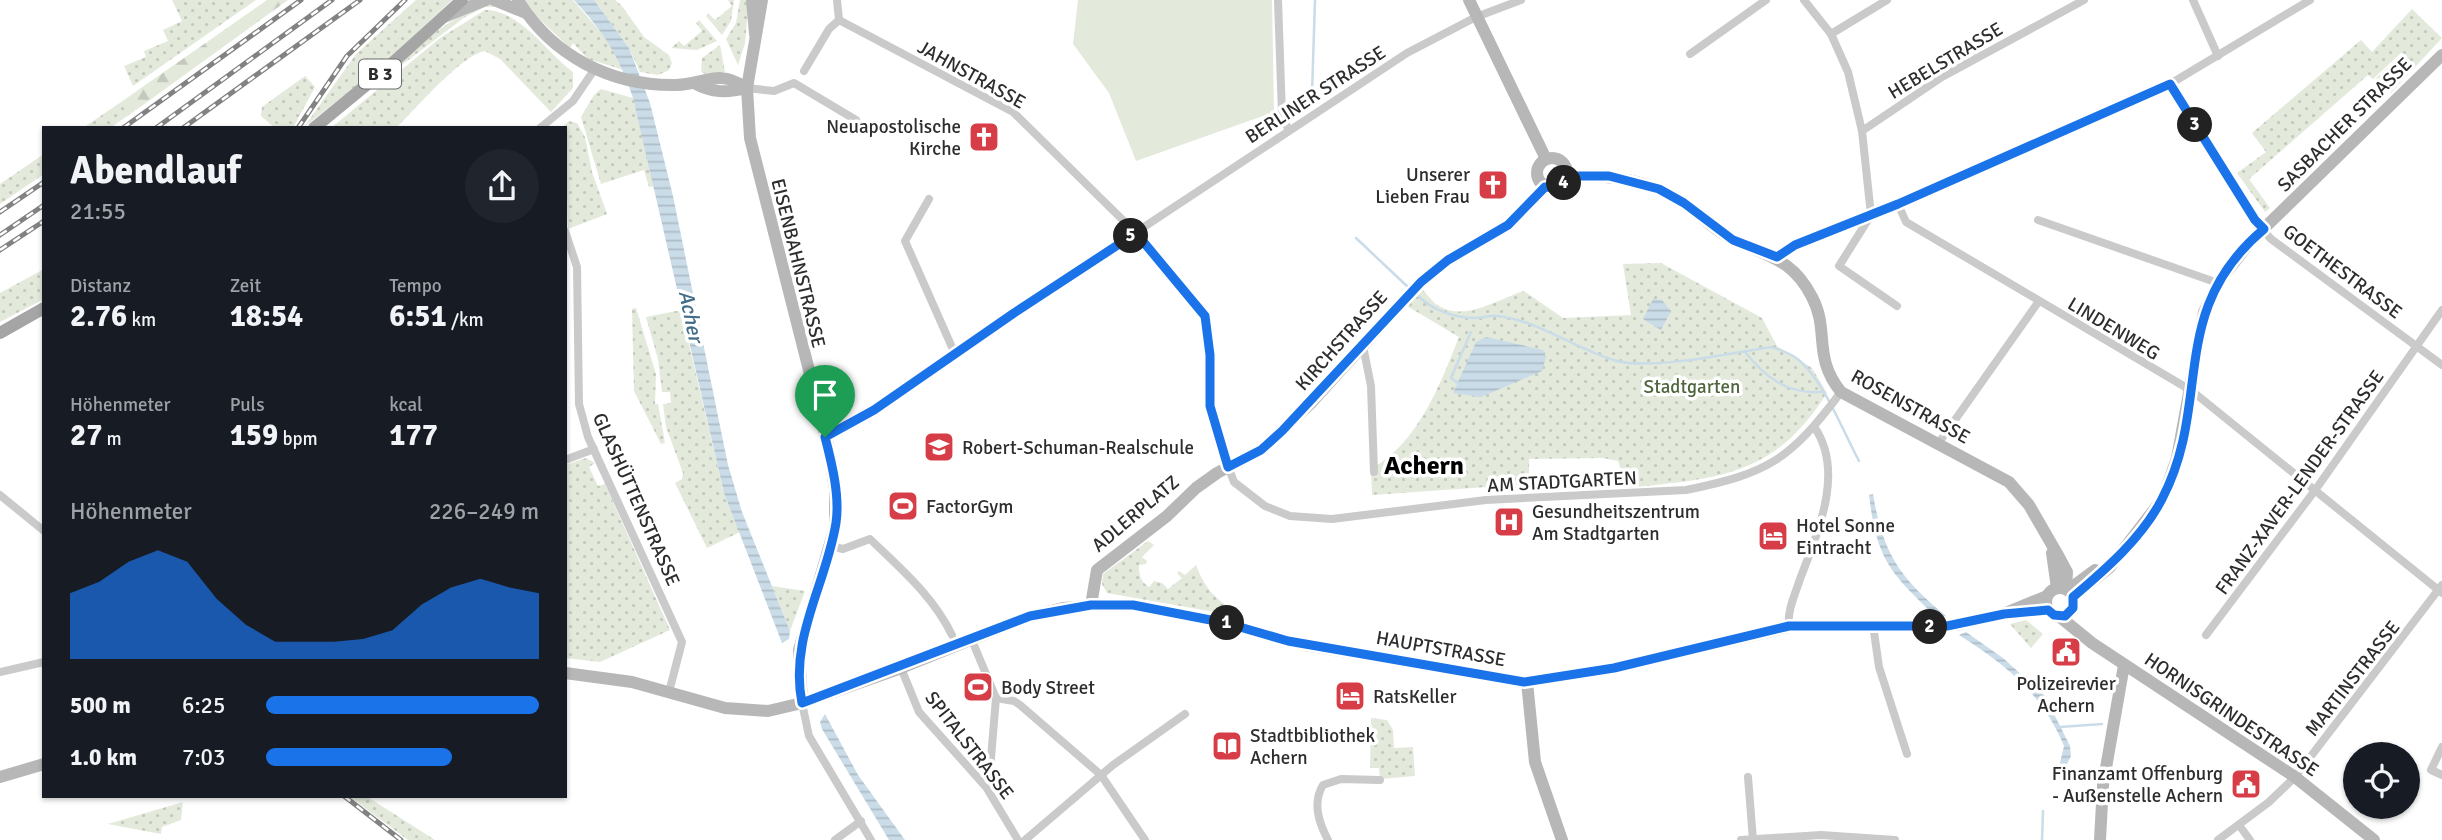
<!DOCTYPE html>
<html lang="de">
<meta charset="utf-8">
<style>
:root{--surface:#171b24;--page:#20242c;--text:#f1f3f6;--muted:#9ea1a6;--accent:#1a73e8}
body{margin:0;font-family:Signika,sans-serif;background:var(--page);color:var(--text);height:100vh;display:flex;flex-direction:column;font-size:26px;white-space:nowrap}
*{box-sizing:border-box;margin:0}
p{font-size:23px;color:var(--muted)}
.icon{flex:none;width:38px;height:38px;fill:none;stroke:currentColor;stroke-width:2;stroke-linecap:round;stroke-linejoin:round}
.map{position:relative;flex:1;overflow:hidden}
.drawer{position:absolute;left:42px;top:126px;width:525px;height:672px;display:flex;flex-direction:column;background:var(--surface);border-radius:0px;box-shadow:0 2px 5px #0004}
.drawer>*{flex:none}
.buttons{position:absolute;left:2343px;top:742px;display:grid;gap:14px}
.buttons a{display:grid;place-items:center;width:77px;height:77px;border-radius:50%;background:var(--surface);box-shadow:0 2px 5px #0004;font-size:35px}
.pin{position:absolute;display:grid;place-items:center;width:60px;height:60px;color:#fff;margin:-72px -30px;border-radius:50% 50% 50% 0;rotate:-45deg;box-shadow:0 0 7px #0007}
.pin .icon{rotate:45deg}
.km{position:absolute;width:35px;height:35px;margin:-18px;border-radius:50%;background:#222;color:#fff;font-size:19px;line-height:35px;text-align:center}
.round{display:grid;place-items:center;flex:none;width:74px;height:74px;border-radius:37px;background:var(--page)}
.summary{display:flex;align-items:center;justify-content:space-between;height:119px;padding:0 28px}
h1{font-size:38px;font-weight:700;line-height:52px}
.metrics{display:grid;grid-template-columns:repeat(3,1fr);gap:10px;height:119px;padding:7px 28px}
.metrics div{display:grid;align-content:center}
.metrics b{font-size:30px;font-weight:700}
.metrics small{font-size:19px;font-weight:400}
.metrics p{font-size:19px}
.chart{height:196px;padding:14px 28px}
.chart p{display:flex;justify-content:space-between}
.chart svg{width:100%;height:126px;margin-top:7px;fill:var(--accent);opacity:.7}
ul{padding:0 28px;list-style:none;font-size:23px}
li{display:grid;grid-template-columns:112px 84px 1fr;align-items:center;height:52px}
li i{height:18px;border-radius:9px;background:var(--accent)}
.map>svg:first-child{display:block}
.grass{fill:url(#grass-dots)}
.forest{fill:url(#forest-firs)}
.pitch{fill:#e3eadc}
.water{fill:url(#water-rules)}
.lines{fill:none;stroke-linecap:round;stroke-linejoin:round}
.stream{stroke:#c9dce8;stroke-width:2.5}
.street{stroke:#cacaca;stroke-width:8}
.secondary{stroke:#b7b7b7;stroke-width:12}
.primary{stroke:#a5a5a5;stroke-width:12}
.rail-casing{stroke:#828282;stroke-width:5}
.rail{stroke:#fff;stroke-width:2.5;stroke-dasharray:8;stroke-linecap:butt}
.route-casing{stroke:#fff;stroke-width:14}
.route{stroke:#1a73e8;stroke-width:9}
.labels{text-anchor:middle;stroke-width:7;stroke-linejoin:round;paint-order:stroke}
.shield{fill:#fff;stroke:#6c6c6c;stroke-width:2}
.shield-label{font-size:18px;font-weight:bold;fill:#2d2d2d}
.street-label{font-size:19px;fill:#2d2d2d;stroke:#fff}
.poi-label{font-size:19px;fill:#2d2d2d;stroke:#fff;text-anchor:start}
.park-label{font-size:19px;fill:#50653e;stroke:#fff}
.water-label{font-size:21px;font-style:italic;fill:#426c88;stroke:#fff}
.district-label{font-size:26px;font-weight:bold;fill:#000;stroke:#fff}
</style>
<div class="map">
<svg width="2442" height="840" viewBox="0 0 2442 840">
<defs>
<pattern id="grass-dots" width="8" height="8" patternUnits="userSpaceOnUse" patternTransform="scale(1.75)"><rect width="8" height="8" fill="#e3eadc"/><path d="M2 2h.1M6 6h.1" fill="none" stroke="#c3c9bd" stroke-width="1.8" stroke-linecap="round"/></pattern>
<pattern id="forest-firs" width="22" height="20" patternUnits="userSpaceOnUse" patternTransform="scale(1.75)"><rect width="22" height="20" fill="#e3eadc"/><path d="M5 1l3.5 6h-7zM16 11l3.5 6h-7z" fill="#c3c9bd"/></pattern>
<pattern id="water-rules" width="6" height="5" patternUnits="userSpaceOnUse" patternTransform="scale(1.75)"><rect width="6" height="5" fill="#c9dce8"/><path d="M0 2.5h6" fill="none" stroke="#adbdc7"/></pattern>
</defs>
<rect width="100%" height="100%" fill="#fff"/>
<g class="grass">
<polygon points="172,0 256,0 133,86 124,66 146,57 144,51 168,41 163,30 182,21"/>
<polygon points="416,0 452,0 379,68 304,127 356,54"/>
<polygon points="525,0 573,0 612,45 624,70 588,59 573,43 570,48 537,17"/>
<polygon points="594,0 615,0 622,6 644,37 669,55 672,63 669,70 658,75 640,72 629,48"/>
<polygon points="728,0 734,0 731,21 722,35 706,16 708,13 715,20 732,6"/>
<polygon points="740,0 749,0 745,43 738,65 726,39 736,23"/>
<path d="M 490,4 L 496,7 L 485,7 L 465,17 L 361,96 C 400,64 441,17 490,4 Z"/>
<polygon points="2412,9 2442,38 2391,93 2375,79 2401,55 2416,67 2401,53 2373,79 2368,75 2249,179 2270,208 2265,212 2237,173 2266,152 2252,133 2361,40 2372,52"/>
<path d="M 485,10 C 520,10 546,52 573,72 L 573,88 L 551,112 L 500,59 L 485,51 C 461,55 415,110 396,128 L 331,128 L 440,38 Z"/>
<polygon points="699,20 717,41 697,50 671,48 679,41 684,46 702,31 696,23"/>
<polygon points="720,45 725,72 705,74 701,71 702,58"/>
<polygon points="305,76 315,87 293,128 275,128 261,116 262,107"/>
<polygon points="601,89 633,98 655,186 649,187 644,170 601,184 581,117 594,95"/>
<polygon points="121,102 136,110 110,128 83,128"/>
<polygon points="569,121 577,123 585,137 592,172 607,214 568,229 565,128 561,128"/>
<polygon points="44,154 44,174 0,204 0,184"/>
<path d="M 1661,263 L 1762,318 L 1777,346 L 1812,368 L 1827,393 C 1774,477 1718,478 1627,488 L 1618,461 L 1603,458 L 1529,459 L 1529,484 L 1372,495 L 1371,469 C 1418,443 1440,385 1459,337 L 1407,306 L 1423,290 C 1428,295 1433,303 1439,306 C 1465,322 1498,299 1524,291 L 1563,318 L 1631,315 L 1623,264 Z"/>
<polygon points="44,269 44,299 0,322 0,293"/>
<polygon points="636,308 656,374 655,404 658,404 665,443 661,444 634,391 632,309"/>
<polygon points="681,310 724,493 740,532 707,548 675,483 682,479 683,473 666,427 663,404 671,403 670,392 662,392 658,359 646,317"/>
<polygon points="586,458 595,463 589,467 598,486 605,484 670,630 600,662 565,658 565,465"/>
<path d="M 1148,541 L 1154,545 L 1142,557 L 1147,561 L 1146,564 L 1139,565 C 1139,575 1140,581 1149,587 L 1154,581 L 1162,583 L 1168,589 L 1182,578 L 1177,573 L 1179,571 L 1185,575 L 1196,565 C 1203,583 1210,594 1227,606 L 1226,614 L 1107,593 L 1102,584 L 1103,574 Z"/>
<polygon points="772,586 805,591 790,631"/>
<polygon points="2026,620 2043,634 2031,648 2010,624"/>
<polygon points="1371,718 1387,720 1393,730 1394,748 1413,747 1415,776 1380,779 1379,768 1370,768"/>
<polygon points="349,796 366,796 435,840 408,840"/>
<polygon points="183,802 181,820 162,827 161,834 108,824"/>
</g>
<polygon class="forest" points="267,0 288,0 136,110 123,105 121,102"/>
<polygon class="pitch" points="1078,0 1272,0 1274,112 1136,161 1109,93 1073,44"/>
<g class="water">
<path d="M 574,0 L 594,0 L 629,48 L 650,103 L 673,196 L 728,465 L 742,512 L 790,631 L 789,639 L 782,643 L 724,493 L 633,98 C 619,56 604,32 574,0 Z"/>
<polygon points="1653,299 1662,300 1671,311 1661,330 1643,319"/>
<polygon points="1486,337 1543,350 1546,357 1542,371 1481,397 1453,393 1476,342"/>
<path d="M 1873,494 C 1883,554 1900,578 1946,616 L 1936,617 C 1890,572 1877,561 1869,495 Z"/>
<path d="M 1966,632 L 2003,658 L 2045,696 L 2070,746 L 2071,756 L 2064,770 L 2059,767 L 2064,746 C 2043,694 2006,665 1959,635 Z"/>
<polygon points="825,714 858,775 905,840 889,840 822,729 820,722"/>
</g>
<g class="lines">
<g class="stream">
<polyline points="1312,94 1315,0"/>
<polyline points="1356,238 1409,288"/>
<path d="M 1417,295 C 1432,310 1454,318 1475,318 C 1482,318 1490,315 1497,316 C 1539,320 1576,350 1617,361 C 1653,370 1731,353 1771,347 C 1781,350 1792,354 1800,361 C 1824,382 1844,433 1859,461"/>
<path d="M 1745,352 C 1766,378 1787,394 1822,392"/>
<polyline points="1458,383 1451,378 1471,332"/>
<polyline points="2060,727 2102,724"/>
<polyline points="2042,840 2043,811"/>
</g>
<g class="street">
<polyline points="1278,0 1282,114 1288,129"/>
<polyline points="1804,0 1831,34 1848,72 1862,131 1871,215 1839,266 1897,306"/>
<polyline points="2193,0 2218,56"/>
<path d="M 839,20 L 1013,112 L 1139,236 L 1205,315 L 1210,355 L 1208,389 L 1221,448 L 1234,482 L 1265,506 L 1290,516 L 1332,519 L 1486,500 L 1686,490 C 1769,473 1790,460 1841,392"/>
<polyline points="1831,34 1887,0"/>
<polyline points="1690,54 1766,0"/>
<polyline points="804,71 829,29 839,20 837,0"/>
<polyline points="2170,84 2255,221 2271,239 2442,365"/>
<polyline points="747,88 774,91 794,83 856,120"/>
<polyline points="540,128 573,101 594,70"/>
<polyline points="1862,131 1942,77 2084,0"/>
<polyline points="929,199 905,241 955,354"/>
<polyline points="1898,204 1906,222 2192,391 2442,593"/>
<polyline points="2038,220 2218,283"/>
<polyline points="565,231 577,267 579,404 588,437 682,642 669,692"/>
<polyline points="1777,257 1795,245 1898,204 2170,84 2310,0"/>
<polyline points="1363,346 1371,386 1374,472"/>
<polyline points="825,437 874,410 1014,313 1407,53 1476,17 1521,0"/>
<polyline points="1938,444 2039,301"/>
<polyline points="565,460 594,449"/>
<polyline points="0,495 44,531"/>
<path d="M 831,546 L 843,549 L 870,539 C 901,569 933,596 952,635"/>
<polyline points="1873,625 1879,667 1907,754"/>
<path d="M 1789,627 C 1787,610 1795,595 1800,579 C 1817,534 1845,473 1815,428"/>
<polyline points="2206,635 2316,489 2442,310"/>
<polyline points="971,638 996,698 1014,701 1020,705 1101,775 1145,840"/>
<polyline points="901,668 919,712 986,787 1018,840"/>
<polyline points="0,672 44,662"/>
<polyline points="802,703 809,736 871,840"/>
<polyline points="2442,747 2431,770 2442,775"/>
<polyline points="990,770 996,698"/>
<polyline points="1748,777 1753,840"/>
<polyline points="2239,825 2250,840"/>
<polyline points="835,840 861,821"/>
<polyline points="1025,840 1113,765 1185,714"/>
<path d="M 1328,840 C 1319,823 1312,803 1323,785 L 1341,779 L 1380,780"/>
<polyline points="1741,840 1821,835 1895,840"/>
<polyline points="2218,840 2269,802 2295,777 2442,585"/>
</g>
<g class="secondary">
<polyline points="494,0 526,13"/>
<path d="M 518,0 C 552,56 611,86 676,85 C 708,84 716,68 747,88"/>
<polyline points="752,0 755,34"/>
<polyline points="762,0 747,88 750,138 828,445 835,489 835,527 799,650 802,703"/>
<polyline points="1469,0 1546,159"/>
<polyline points="444,17 486,0"/>
<path d="M 694,83 C 712,93 727,93 747,88"/>
<circle cx="1552" cy="173" r="15"/>
<path d="M 1568,176 C 1610,175 1649,179 1685,204 C 1701,215 1715,231 1732,239 C 1768,257 1792,258 1812,297 C 1830,331 1812,356 1841,392 L 2009,482 L 2029,505 L 2059,557 L 2067,572 L 2066,589"/>
<polyline points="2052,553 2057,588"/>
<circle cx="2060" cy="602" r="14"/>
<polyline points="2068,590 2095,570"/>
<polyline points="2073,597 2110,567 2163,498 2177,458 2204,312 2218,283 2251,241 2442,55"/>
<polyline points="1091,605 1097,570 1167,516 1196,488 1217,473 1260,450 1311,403 1421,282 1448,260 1509,225 1545,187"/>
<polyline points="2014,613 2048,610"/>
<polyline points="2060,617 2092,643 2295,777 2374,840"/>
<polyline points="565,673 632,682 725,708 768,711 802,703 901,668 1030,616 1063,608 1111,604 1133,605 1226,623 1305,645 1527,682 1618,667 1789,627 1957,625 2003,614 2047,596"/>
<polyline points="1527,682 1535,762 1562,840"/>
<polyline points="0,777 44,764"/>
<polyline points="2100,840 2103,785 2124,665"/>
</g>
<g class="primary">
<polyline points="314,128 387,68 462,0"/>
<polyline points="0,333 44,308"/>
</g>
<g class="rail-casing">
<g id="rail">
<polyline points="123,128 301,0"/>
<polyline points="156,128 332,0"/>
<polyline points="183,128 360,0"/>
<polyline points="298,128 347,56 405,0"/>
<polyline points="0,212 44,182"/>
<polyline points="0,235 44,205"/>
<polyline points="0,250 44,221"/>
<polyline points="344,796 401,840"/>
</g>
</g>
<use href="#rail" class="rail"/>
</g>
<g class="lines">
<g class="route-casing">
<path id="route" d="M 2170,84 L 2255,220 L 2264,229 C 2166,311 2213,402 2162,499 C 2142,538 2106,569 2073,597 L 2073,608 L 2065,616 L 2054,615 L 2048,610 L 2004,614 L 1947,626 L 1789,626 L 1614,668 L 1524,682 L 1288,641 L 1226,623 L 1133,605 L 1091,605 L 1030,616 L 802,703 C 789,638 826,585 836,523 C 840,496 832,464 825,437 L 874,410 L 1014,313 L 1136,233 L 1205,316 L 1210,355 L 1210,406 L 1228,467 L 1261,450 L 1282,431 L 1421,282 L 1448,260 L 1508,225 L 1545,187 L 1557,188 L 1568,176 L 1609,176 L 1659,189 L 1684,203 L 1733,240 L 1777,257 L 1795,245 L 1898,204 Z"/>
</g>
<use href="#route" class="route"/>
</g>
<defs>
<g id="church-square" transform="scale(1.575)"><rect x="-9" y="-9" width="18" height="18" rx="4" fill="#d63d46" stroke="#fff"/><path d="M-1.2-6h2.4v3.5h3.3v2.4h-3.3V6h-2.4V-.1h-3.3v-2.4h3.3Z" fill="#fff"/></g>
<g id="school-square" transform="scale(1.575)"><rect x="-9" y="-9" width="18" height="18" rx="4" fill="#d63d46" stroke="#fff"/><path d="M0-5L7-2L0 1L-7-2ZM-4 1L0 2.5L4 1V4Q0 6-4 4Z" fill="#fff"/></g>
<g id="stadium-square" transform="scale(1.575)"><rect x="-9" y="-9" width="18" height="18" rx="4" fill="#d63d46" stroke="#fff"/><path d="M0-5a6.5 5 0 1 0 0 10a6.5 5 0 1 0 0-10ZM-3.5-1.8h7v3.6h-7Z" fill="#fff"/></g>
<g id="hospital-square" transform="scale(1.575)"><rect x="-9" y="-9" width="18" height="18" rx="4" fill="#d63d46" stroke="#fff"/><path d="M-5-5h3v3.5h4V-5h3V5h-3V1.5h-4V5h-3Z" fill="#fff"/></g>
<g id="hotel-square" transform="scale(1.575)"><rect x="-9" y="-9" width="18" height="18" rx="4" fill="#d63d46" stroke="#fff"/><path d="M-6-4.5h1.5V1H6V5H4.5V3h-9V5H-6ZM-4 0a1.8 1.8 0 1 1 3.6 0ZM.5 0V-2.5h3Q6-2.5 6 0Z" fill="#fff"/></g>
<g id="civic-square" transform="scale(1.575)"><rect x="-9" y="-9" width="18" height="18" rx="4" fill="#d63d46" stroke="#fff"/><path d="M-.6-6.5H3V-4.5H.6V-3L4-1V1h2V6H-6V1h2V-1L-.6-3ZM-1.2 2.5V6h2.4V2.5Z" fill="#fff"/></g>
<g id="library-square" transform="scale(1.575)"><rect x="-9" y="-9" width="18" height="18" rx="4" fill="#d63d46" stroke="#fff"/><path d="M-6-4Q-3-5.5-.7-3.5V5Q-3 3-6 4ZM6-4Q3-5.5 .7-3.5V5Q3 3 6 4Z" fill="#fff"/></g>
</defs>
<g fill-rule="evenodd">
<use href="#church-square" x="984" y="137"/>
<use href="#church-square" x="1493" y="185"/>
<use href="#school-square" x="939" y="447"/>
<use href="#stadium-square" x="903" y="506"/>
<use href="#hospital-square" x="1509" y="522"/>
<use href="#hotel-square" x="1773" y="536"/>
<use href="#civic-square" x="2066" y="652"/>
<use href="#stadium-square" x="978" y="687"/>
<use href="#hotel-square" x="1350" y="696"/>
<use href="#library-square" x="1227" y="746"/>
<use href="#civic-square" x="2246" y="784"/>
</g>
<g class="labels">
<rect class="shield" x="359" y="59.5" width="42" height="29" rx="5"/>
<g class="shield-label">
<text x="380" y="80">B 3</text>
</g>
<g class="street-label">
<text transform="translate(1945 60) rotate(-31)" y="7">HEBELSTRASSE</text>
<text transform="translate(972 74) rotate(29)" y="7">JAHNSTRASSE</text>
<text transform="translate(1315 94) rotate(-33)" y="7">BERLINER STRASSE</text>
<text transform="translate(2344 124) rotate(-45)" y="7">SASBACHER STRASSE</text>
<text transform="translate(799 263) rotate(76)" y="7">EISENBAHNSTRASSE</text>
<text transform="translate(2343 271) rotate(37)" y="7">GOETHESTRASSE</text>
<text transform="translate(2114 328) rotate(31)" y="7">LINDENWEG</text>
<text transform="translate(1341 340) rotate(-48)" y="7">KIRCHSTRASSE</text>
<text transform="translate(1911 406) rotate(29)" y="7">ROSENSTRASSE</text>
<text transform="translate(1562 481) rotate(-3)" y="7">AM STADTGARTEN</text>
<text transform="translate(2299 482) rotate(-54)" y="7">FRANZ-XAVER-LENDER-STRASSE</text>
<text transform="translate(637 499) rotate(66)" y="7">GLASHÜTTENSTRASSE</text>
<text transform="translate(1135 513) rotate(-40)" y="7">ADLERPLATZ</text>
<text transform="translate(1441 648) rotate(10)" y="7">HAUPTSTRASSE</text>
<text transform="translate(2352 678) rotate(-52)" y="7">MARTINSTRASSE</text>
<text transform="translate(2232 714) rotate(34)" y="7">HORNISGRINDESTRASSE</text>
<text transform="translate(970 745) rotate(52)" y="7">SPITALSTRASSE</text>
</g>
<g class="poi-label">
<text x="961" y="133" text-anchor="end">Neuapostolische<tspan x="961" dy="22">Kirche</tspan></text>
<text x="1470" y="181" text-anchor="end">Unserer<tspan x="1470" dy="22">Lieben Frau</tspan></text>
<text x="962" y="454">Robert-Schuman-Realschule</text>
<text x="926" y="513">FactorGym</text>
<text x="1532" y="518">Gesundheitszentrum<tspan x="1532" dy="22">Am Stadtgarten</tspan></text>
<text x="1796" y="532">Hotel Sonne<tspan x="1796" dy="22">Eintracht</tspan></text>
<text x="2066" y="690" text-anchor="middle">Polizeirevier<tspan x="2066" dy="22">Achern</tspan></text>
<text x="1001" y="694">Body Street</text>
<text x="1373" y="703">RatsKeller</text>
<text x="1250" y="742">Stadtbibliothek<tspan x="1250" dy="22">Achern</tspan></text>
<text x="2223" y="780" text-anchor="end">Finanzamt Offenburg<tspan x="2223" dy="22">- Außenstelle Achern</tspan></text>
</g>
<g class="park-label">
<text x="1692" y="393">Stadtgarten</text>
</g>
<g class="water-label">
<text transform="translate(691 316) rotate(78)" y="7">Acher</text>
</g>
<g class="district-label">
<text x="1424" y="474">Achern</text>
</g>
</g>
</svg>
<div class="buttons">
<a><svg class="icon" aria-label="locate" viewBox="0 0 24 24"><circle cx="12" cy="12" r="6"/><path d="M12 2v4M12 18v4M2 12h4M18 12h4"/></svg></a>
</div>
<div class="pin" style="left:825px;top:437px;background:#1e9e55"><svg class="icon" aria-label="arrive" viewBox="0 0 24 24"><path d="M6 21V4h12l-3 4 3 4H6"/></svg></div>
<b class="km" style="left:1227px;top:623px">1</b>
<b class="km" style="left:1930px;top:627px">2</b>
<b class="km" style="left:2195px;top:125px">3</b>
<b class="km" style="left:1564px;top:183px">4</b>
<b class="km" style="left:1131px;top:236px">5</b>
<section class="drawer">
<div class="summary"><div><h1>Abendlauf</h1><p>21:55</p></div><a class="round"><svg class="icon" aria-label="share" viewBox="0 0 24 24"><path d="M12 15V3M7 8l5-5 5 5M5 13v7h14v-7"/></svg></a></div>
<div class="metrics">
<div><p>Distanz</p><b>2.76<small> km</small></b></div>
<div><p>Zeit</p><b>18:54</b></div>
<div><p>Tempo</p><b>6:51<small> /km</small></b></div>
</div>
<div class="metrics">
<div><p>Höhenmeter</p><b>27<small> m</small></b></div>
<div><p>Puls</p><b>159<small> bpm</small></b></div>
<div><p>kcal</p><b>177</b></div>
</div>
<div class="chart"><p><span>Höhenmeter</span>226–249 m</p>
<svg viewBox="0 0 160 44" preserveAspectRatio="none"><path d="M0 44V21L10 17L20 10L30 6L40 10L50 23L60 32L70 38L80 38L90 38L100 37L110 34L120 25L130 19L140 16L150 19L160 21V44z"/></svg>
</div>
<ul>
<li><b>500 m</b>6:25<i style="width:100%"></i></li>
<li><b>1.0 km</b>7:03<i style="width:68%"></i></li>
</ul>
</section>
</div>
